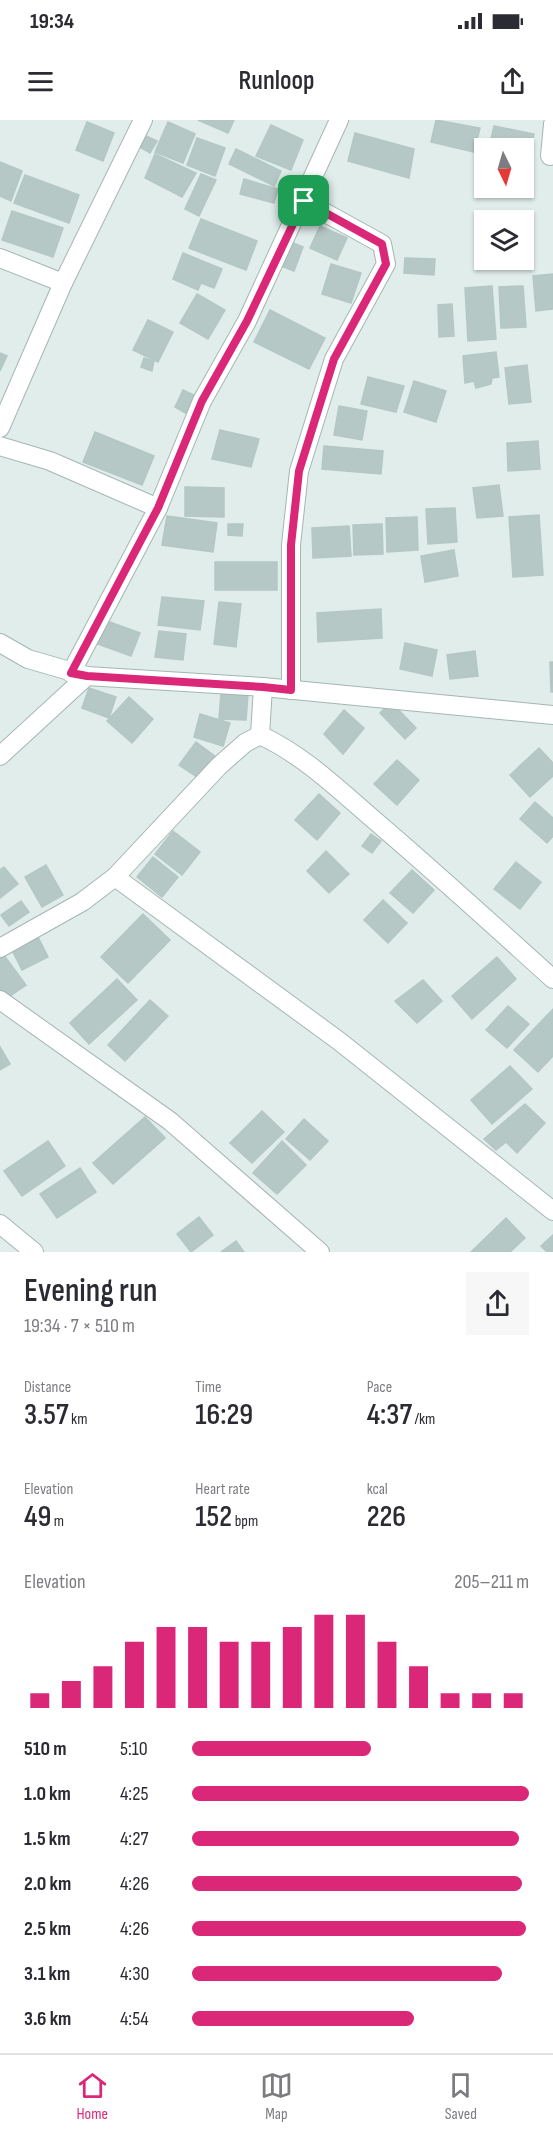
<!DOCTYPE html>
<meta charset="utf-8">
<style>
:root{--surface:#fff;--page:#f7f7f7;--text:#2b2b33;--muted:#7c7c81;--line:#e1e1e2;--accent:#db2777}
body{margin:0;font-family:"Sofia Sans Condensed",sans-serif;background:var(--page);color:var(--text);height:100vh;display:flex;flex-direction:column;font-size:22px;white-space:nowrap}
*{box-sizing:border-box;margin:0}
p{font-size:20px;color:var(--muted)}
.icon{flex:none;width:33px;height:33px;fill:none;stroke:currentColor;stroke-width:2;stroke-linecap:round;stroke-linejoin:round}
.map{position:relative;height:1132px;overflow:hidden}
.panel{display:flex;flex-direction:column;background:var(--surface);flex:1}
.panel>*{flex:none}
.needle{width:39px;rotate:175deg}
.tools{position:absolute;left:474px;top:18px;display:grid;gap:12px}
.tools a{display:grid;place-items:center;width:60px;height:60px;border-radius:0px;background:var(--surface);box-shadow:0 2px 4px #0004;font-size:30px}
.pin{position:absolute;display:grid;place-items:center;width:51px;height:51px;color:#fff;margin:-26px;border-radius:12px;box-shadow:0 3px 9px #0006}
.round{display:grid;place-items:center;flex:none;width:63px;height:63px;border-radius:0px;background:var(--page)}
.head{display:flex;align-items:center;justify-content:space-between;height:102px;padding:0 24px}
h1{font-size:33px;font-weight:600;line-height:45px}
.figures{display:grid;grid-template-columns:repeat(3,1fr);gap:9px;height:102px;padding:6px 24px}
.figures div{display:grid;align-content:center}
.figures b{font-size:30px;font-weight:600}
.figures small{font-size:16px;font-weight:400}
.figures p{font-size:16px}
.chart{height:168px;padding:12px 24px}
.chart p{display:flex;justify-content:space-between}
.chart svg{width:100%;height:108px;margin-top:6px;stroke:var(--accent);stroke-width:6}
ul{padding:0 24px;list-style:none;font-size:20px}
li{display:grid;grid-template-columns:96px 72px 1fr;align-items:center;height:45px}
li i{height:15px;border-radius:8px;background:var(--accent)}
.status{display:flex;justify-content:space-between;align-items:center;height:42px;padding:0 30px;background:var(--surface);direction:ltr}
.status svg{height:16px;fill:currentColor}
header{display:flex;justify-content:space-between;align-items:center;height:78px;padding:0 24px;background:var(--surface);font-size:27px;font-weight:600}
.tab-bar{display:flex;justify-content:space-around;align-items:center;height:84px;border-top:2px solid var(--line);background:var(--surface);font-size:16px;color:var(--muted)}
.tab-bar a{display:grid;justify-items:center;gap:3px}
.tab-bar .selected{color:var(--accent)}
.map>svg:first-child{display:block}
.building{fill:#b6c8c5;stroke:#b3c7c4;stroke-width:1.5}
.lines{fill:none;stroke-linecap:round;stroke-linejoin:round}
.minor-casing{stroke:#a3b6b4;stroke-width:20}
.minor{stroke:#fff;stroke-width:18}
.route-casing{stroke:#fff;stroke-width:12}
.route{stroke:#db2777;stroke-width:8}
</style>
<div class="status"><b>19:34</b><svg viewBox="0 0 49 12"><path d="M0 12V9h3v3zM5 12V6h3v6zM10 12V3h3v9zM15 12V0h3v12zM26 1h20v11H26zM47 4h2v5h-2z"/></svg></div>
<header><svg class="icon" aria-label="menu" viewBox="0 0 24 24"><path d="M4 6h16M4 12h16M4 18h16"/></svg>Runloop<svg class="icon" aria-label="share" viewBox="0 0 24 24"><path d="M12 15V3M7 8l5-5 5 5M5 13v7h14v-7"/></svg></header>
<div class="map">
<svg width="553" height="1132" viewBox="0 0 553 1132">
<rect width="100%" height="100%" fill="#e1edeb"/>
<g class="building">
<polygon points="198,0 234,0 228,13"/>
<polygon points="436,0 480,8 474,32 431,22"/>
<polygon points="87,2 114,13 103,41 76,30"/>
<polygon points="168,2 195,14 183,43 155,32"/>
<polygon points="271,5 303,20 291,50 256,36"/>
<polygon points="494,6 534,14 528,43 524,42 524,28 489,28"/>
<polygon points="355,13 414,29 409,58 348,41"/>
<polygon points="144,15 157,21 150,33 138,26"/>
<polygon points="197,18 225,28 215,56 187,45"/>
<polygon points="236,29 281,51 274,66 229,44"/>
<polygon points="155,34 196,53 182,77 145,58"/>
<polygon points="0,42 22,51 11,81 0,76"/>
<polygon points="201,54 216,60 199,96 185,89"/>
<polygon points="25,55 79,75 69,103 14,83"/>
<polygon points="244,59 278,69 274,83 240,74"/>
<polygon points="12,91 63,108 53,137 2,120"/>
<polygon points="201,99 257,121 246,150 189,128"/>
<polygon points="320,106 347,118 337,140 310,128"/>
<polygon points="291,122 303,127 294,151 281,146"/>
<polygon points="183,133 222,149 214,168 201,163 198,170 173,159"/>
<polygon points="405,138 435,139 434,155 404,153"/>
<polygon points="331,144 361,153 351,183 322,174"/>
<polygon points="553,154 553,189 536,191 533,156"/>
<polygon points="492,166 496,219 468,221 465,168"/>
<polygon points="523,166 526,207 501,208 499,167"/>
<polygon points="197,174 225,190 208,219 180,203"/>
<polygon points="452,184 454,216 439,217 438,185"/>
<polygon points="270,190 325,218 309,249 254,222"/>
<polygon points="148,200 173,212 158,242 133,230"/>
<polygon points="496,232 499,257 492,258 491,264 476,268 474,261 465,263 463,236"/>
<polygon points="0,233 7,236 0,251"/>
<polygon points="144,238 154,241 152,251 141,247"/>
<polygon points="527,245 531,282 509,284 505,248"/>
<polygon points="368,257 404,266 396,292 361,284"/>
<polygon points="414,261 446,271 436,302 404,292"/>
<polygon points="183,270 196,276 187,294 175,287"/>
<polygon points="339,286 367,291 362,320 334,315"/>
<polygon points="220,310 259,319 251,347 212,339"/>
<polygon points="95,312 154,336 142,365 83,342"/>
<polygon points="538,321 540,349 508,351 507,323"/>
<polygon points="324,326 383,331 381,354 322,349"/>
<polygon points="499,365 503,396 477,398 473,368"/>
<polygon points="185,367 224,368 224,397 185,396"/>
<polygon points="455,388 457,422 428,424 426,389"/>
<polygon points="539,395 543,455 513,457 509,397"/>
<polygon points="167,396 217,403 213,432 162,425"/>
<polygon points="417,397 418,430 387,432 386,398"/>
<polygon points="228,404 243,404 242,416 228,415"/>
<polygon points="382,404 383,434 354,435 353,405"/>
<polygon points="349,406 351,436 313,438 312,408"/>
<polygon points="454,430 458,456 425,462 421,436"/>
<rect x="215" y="442" width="62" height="28"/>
<polygon points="162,477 204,481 200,510 158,505"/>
<polygon points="219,482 241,484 236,527 214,524"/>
<polygon points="381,489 382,518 318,522 317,493"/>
<polygon points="107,501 140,513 131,536 98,524"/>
<polygon points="159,511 186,514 183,540 155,537"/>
<polygon points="405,523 437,530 432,556 400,549"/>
<polygon points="475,531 478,556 450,559 447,535"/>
<polygon points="550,542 553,542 553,572 551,572"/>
<polygon points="89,568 116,577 109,598 82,588"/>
<polygon points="221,573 248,575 246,600 219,599"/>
<polygon points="129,577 153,599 132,623 107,601"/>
<polygon points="391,582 416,608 405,619 380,593"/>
<polygon points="344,590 364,608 343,634 324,614"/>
<polygon points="200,594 230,603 223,626 194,617"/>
<polygon points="196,622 216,637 200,659 179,645"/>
<polygon points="539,628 553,643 553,656 530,677 510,655"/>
<polygon points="397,640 419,660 397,685 374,664"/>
<polygon points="319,674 340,693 317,720 295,700"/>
<polygon points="535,682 553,698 553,716 547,723 520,699"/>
<polygon points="173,711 200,732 182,755 155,734"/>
<polygon points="371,714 381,721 372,733 362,726"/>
<polygon points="326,731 349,754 329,773 307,751"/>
<polygon points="153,737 178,757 162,777 137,757"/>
<polygon points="516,742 541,762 520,789 494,769"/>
<polygon points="46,745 63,775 42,787 25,757"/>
<polygon points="4,747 18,764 0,778 0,750"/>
<polygon points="412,750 434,770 413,793 390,773"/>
<polygon points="383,780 407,803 388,823 364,800"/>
<polygon points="21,781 29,792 9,806 1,795"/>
<polygon points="143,794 170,820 128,863 101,837"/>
<polygon points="38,817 48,837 22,850 12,830"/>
<polygon points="3,834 26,865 4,880 0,875 0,836"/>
<polygon points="497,837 516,859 472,899 452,876"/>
<polygon points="117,859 137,880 89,924 70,903"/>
<polygon points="423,860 442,881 417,903 395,881"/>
<polygon points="150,880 168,896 125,941 108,925"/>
<polygon points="508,886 529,904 507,928 486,910"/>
<polygon points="553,889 553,936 538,952 514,930"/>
<polygon points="0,927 10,944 0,950"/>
<polygon points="510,946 532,969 492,1004 471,980"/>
<polygon points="525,984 545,1003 517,1033 506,1022 496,1030 484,1019"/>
<polygon points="262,991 284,1012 252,1043 230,1023"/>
<polygon points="145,997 165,1018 113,1064 93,1043"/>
<polygon points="304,999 328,1021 310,1040 286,1019"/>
<polygon points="48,1021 65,1046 22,1076 4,1051"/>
<polygon points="282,1021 306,1045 277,1074 253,1053"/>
<polygon points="80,1048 96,1072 57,1098 40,1074"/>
<polygon points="199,1097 213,1115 191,1132 177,1114"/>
<polygon points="506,1098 525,1118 510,1132 471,1132"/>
<polygon points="553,1115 553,1132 547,1132 541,1126"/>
<polygon points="236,1121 244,1132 221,1132"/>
</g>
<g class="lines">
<g class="minor-casing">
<g id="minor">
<polyline points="550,36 553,4"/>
<polyline points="0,138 63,163"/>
<polyline points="0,308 63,163 143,0"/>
<polyline points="0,326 50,341 158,388"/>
<polyline points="0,523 28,539 87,556 263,567 553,595"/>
<polyline points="71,553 158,388 202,281 247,201 339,0"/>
<polyline points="291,570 291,425 299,351 334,239 386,144 382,124 304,81"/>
<path d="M 260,615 C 303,635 337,668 373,699 C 434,751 493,805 553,859"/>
<polyline points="260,615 263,567"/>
<polyline points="0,636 87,556"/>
<polyline points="115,757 339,921 553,1091"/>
<polyline points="0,828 82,782 115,757 219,646 245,623 260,615"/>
<polyline points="0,880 170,1001 320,1132"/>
<polyline points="0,1104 34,1132"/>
</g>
</g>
<use href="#minor" class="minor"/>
</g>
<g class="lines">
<g class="route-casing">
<polygon id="route" points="304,81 382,124 386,144 334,239 299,351 291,425 291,570 263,567 87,556 71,553 158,388 202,281 247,201"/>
</g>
<use href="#route" class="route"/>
</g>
</svg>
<div class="tools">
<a><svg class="needle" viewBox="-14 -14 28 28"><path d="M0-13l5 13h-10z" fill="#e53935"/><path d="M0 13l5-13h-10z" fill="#7c7c81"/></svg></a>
<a><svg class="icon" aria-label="layers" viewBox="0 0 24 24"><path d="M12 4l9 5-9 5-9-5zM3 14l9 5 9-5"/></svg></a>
</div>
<div class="pin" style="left:304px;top:81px;background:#1e9e55"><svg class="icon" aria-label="arrive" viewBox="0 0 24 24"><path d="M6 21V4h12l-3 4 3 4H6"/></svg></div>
</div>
<section class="panel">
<div class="head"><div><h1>Evening run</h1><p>19:34 · 7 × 510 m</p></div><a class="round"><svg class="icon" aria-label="share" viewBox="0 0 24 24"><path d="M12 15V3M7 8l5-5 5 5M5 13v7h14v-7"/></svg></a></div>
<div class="figures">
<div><p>Distance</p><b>3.57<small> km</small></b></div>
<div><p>Time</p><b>16:29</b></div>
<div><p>Pace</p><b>4:37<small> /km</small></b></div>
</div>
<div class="figures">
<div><p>Elevation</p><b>49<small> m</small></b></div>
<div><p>Heart rate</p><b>152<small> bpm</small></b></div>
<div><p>kcal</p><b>226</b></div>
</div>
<div class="chart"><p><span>Elevation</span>205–211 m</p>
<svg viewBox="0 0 160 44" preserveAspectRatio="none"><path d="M5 44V38M15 44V33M25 44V27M35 44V17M45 44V11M55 44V11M65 44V17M75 44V17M85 44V11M95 44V6M105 44V6M115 44V17M125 44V27M135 44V38M145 44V38M155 44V38"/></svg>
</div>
<ul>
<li><b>510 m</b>5:10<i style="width:53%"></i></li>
<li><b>1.0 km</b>4:25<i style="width:100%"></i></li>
<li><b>1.5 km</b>4:27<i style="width:97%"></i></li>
<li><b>2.0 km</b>4:26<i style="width:98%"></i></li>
<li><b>2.5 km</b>4:26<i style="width:99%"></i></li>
<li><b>3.1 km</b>4:30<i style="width:92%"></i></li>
<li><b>3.6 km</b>4:54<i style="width:66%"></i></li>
</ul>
</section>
<nav class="tab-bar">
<a class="selected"><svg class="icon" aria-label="home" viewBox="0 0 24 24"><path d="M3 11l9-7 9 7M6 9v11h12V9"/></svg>Home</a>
<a><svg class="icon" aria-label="map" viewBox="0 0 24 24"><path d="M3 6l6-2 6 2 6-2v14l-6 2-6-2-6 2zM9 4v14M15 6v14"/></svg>Map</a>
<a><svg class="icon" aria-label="saved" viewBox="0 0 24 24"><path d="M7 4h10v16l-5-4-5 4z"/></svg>Saved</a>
</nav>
